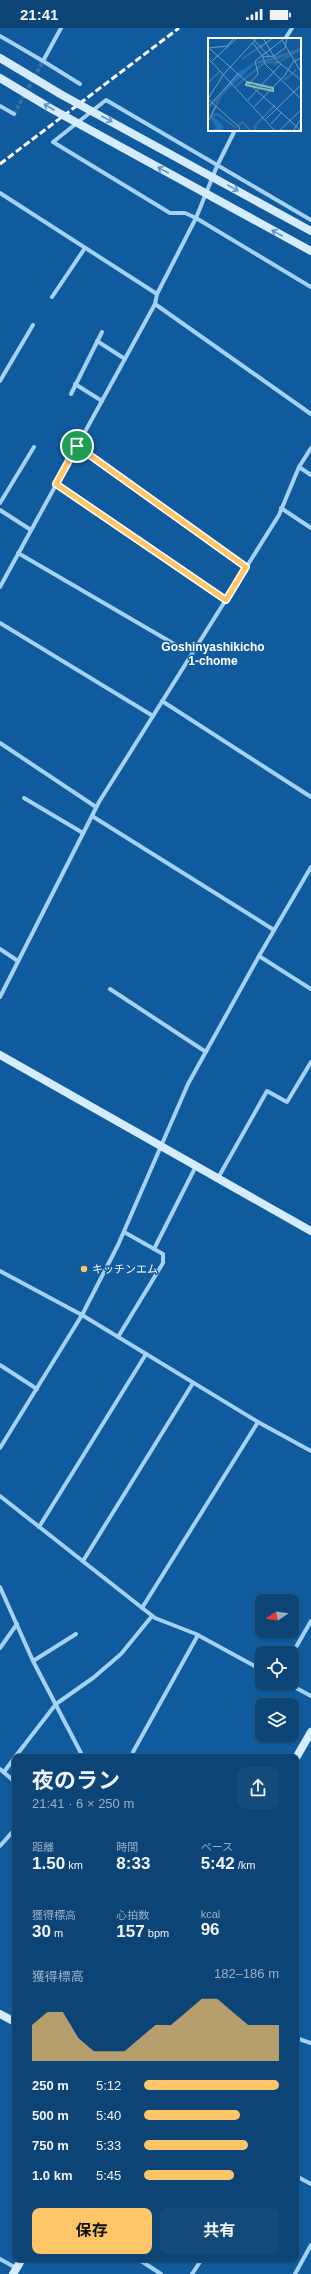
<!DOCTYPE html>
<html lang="ja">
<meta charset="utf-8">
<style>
:root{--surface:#0c4476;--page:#154b7b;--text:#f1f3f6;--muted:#9ab0c5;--line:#2c5c88;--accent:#ffc569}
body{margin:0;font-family:Arial,"Noto Sans JP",sans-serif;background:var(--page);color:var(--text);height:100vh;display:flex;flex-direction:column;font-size:15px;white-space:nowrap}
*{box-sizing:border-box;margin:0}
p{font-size:13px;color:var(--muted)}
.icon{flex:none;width:22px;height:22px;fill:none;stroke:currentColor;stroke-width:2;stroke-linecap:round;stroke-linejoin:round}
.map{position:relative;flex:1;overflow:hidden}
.drawer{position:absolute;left:12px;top:1726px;width:287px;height:508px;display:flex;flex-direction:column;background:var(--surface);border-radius:8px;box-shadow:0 1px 3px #0004,0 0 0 1px var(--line)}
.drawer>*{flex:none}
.needle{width:26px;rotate:257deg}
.buttons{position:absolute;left:255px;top:1566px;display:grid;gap:8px}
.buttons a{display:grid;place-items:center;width:44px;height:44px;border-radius:8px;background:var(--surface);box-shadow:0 1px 3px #0004,0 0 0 1px var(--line);font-size:20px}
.pin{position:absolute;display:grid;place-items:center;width:34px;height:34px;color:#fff;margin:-17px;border:2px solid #fff;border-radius:50%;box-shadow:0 1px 4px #0007}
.round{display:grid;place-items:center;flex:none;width:42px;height:42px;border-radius:8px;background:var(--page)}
.head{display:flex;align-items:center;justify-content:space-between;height:68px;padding:0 20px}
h1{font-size:22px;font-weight:700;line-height:30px}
.figures{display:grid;grid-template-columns:repeat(3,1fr);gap:6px;height:68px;padding:4px 20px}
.figures div{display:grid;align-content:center}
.figures b{font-size:17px;font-weight:700}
.figures small{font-size:11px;font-weight:400}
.figures p{font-size:11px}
.chart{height:112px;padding:8px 20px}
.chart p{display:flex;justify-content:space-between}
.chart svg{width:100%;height:72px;margin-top:4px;fill:var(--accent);opacity:.7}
.action{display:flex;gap:8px;margin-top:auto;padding:8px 20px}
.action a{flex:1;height:46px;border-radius:8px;background:var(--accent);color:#111;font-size:16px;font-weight:700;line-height:46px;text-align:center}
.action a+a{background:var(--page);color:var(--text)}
ul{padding:0 20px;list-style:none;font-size:13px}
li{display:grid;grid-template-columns:64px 48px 1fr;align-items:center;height:30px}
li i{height:10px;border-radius:5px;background:var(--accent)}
.status{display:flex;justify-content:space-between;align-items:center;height:28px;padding:0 20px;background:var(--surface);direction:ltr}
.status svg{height:11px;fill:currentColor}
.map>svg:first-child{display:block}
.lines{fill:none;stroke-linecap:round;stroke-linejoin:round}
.street-tunnel{stroke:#3474ac;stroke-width:4;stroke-dasharray:4 2;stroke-linecap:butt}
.street{stroke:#a5d1f5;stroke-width:4}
.secondary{stroke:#d5ebfe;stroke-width:8}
.rail{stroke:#fff;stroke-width:3;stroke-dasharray:7 3;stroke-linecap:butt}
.secondary-bridge{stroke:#d5ebfe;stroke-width:8}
.oneway{stroke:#5f95c4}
.route-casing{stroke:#fff;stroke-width:8}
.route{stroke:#ffc569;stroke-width:5}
.poi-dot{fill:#ffc569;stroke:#105b9d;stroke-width:1.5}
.labels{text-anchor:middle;stroke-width:3;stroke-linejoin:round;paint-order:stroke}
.poi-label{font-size:11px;fill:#fff;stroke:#105b9d;text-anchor:start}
.neighbourhood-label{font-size:12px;font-weight:bold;fill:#fff;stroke:#105b9d}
.inset-river{fill:none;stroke:#386e9e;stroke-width:2}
.inset-road{fill:none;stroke:#709dc4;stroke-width:1}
.view{fill:#87bab6;fill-opacity:0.15;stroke:#87bab6;stroke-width:2}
.inset-edge{fill:none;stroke:#fff;stroke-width:2}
</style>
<div class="status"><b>21:41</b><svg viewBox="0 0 49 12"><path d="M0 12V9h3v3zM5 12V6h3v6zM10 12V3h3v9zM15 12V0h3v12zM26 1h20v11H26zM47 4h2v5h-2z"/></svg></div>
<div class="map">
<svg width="311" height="2246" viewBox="0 0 311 2246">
<rect width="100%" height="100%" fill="#105b9d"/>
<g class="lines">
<polyline class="street-tunnel" points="14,86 43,33"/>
<g class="street">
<polyline points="61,0 43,33 80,56"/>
<polyline points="0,8 43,33"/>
<polyline points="285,11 292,0"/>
<polyline points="0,78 14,86"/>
<polyline points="0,165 157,266"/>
<polyline points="311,192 106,72 53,114 170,185 185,185 196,190 311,259"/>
<polyline points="52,269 85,220"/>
<polyline points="155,276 311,386"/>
<polyline points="97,313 125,331"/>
<polyline points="0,353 33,297"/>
<polyline points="75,356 102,373"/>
<polyline points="71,366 102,304"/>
<polyline points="77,418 246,539"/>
<polyline points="299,439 311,447"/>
<polyline points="56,456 226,572"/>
<polyline points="0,475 34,419"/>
<polyline points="281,480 311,500"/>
<polyline points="0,482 31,502"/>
<polyline points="18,525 181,620"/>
<polyline points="0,559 155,276 157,266 196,190 217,138 235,102"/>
<polyline points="0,595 153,688"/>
<polyline points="162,673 311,769"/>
<polyline points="0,715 96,779"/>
<polyline points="24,770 83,805"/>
<polyline points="92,788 274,902"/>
<polyline points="0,921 18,933"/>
<polyline points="259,928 311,961"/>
<polyline points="110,961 206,1024"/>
<polyline points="0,969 99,774 279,487 299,439 311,420"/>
<polyline points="218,1150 267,1063 287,1074 311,1034"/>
<polyline points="154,1221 196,1138"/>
<polyline points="0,1243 82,1287 258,1394 311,1423"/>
<polyline points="118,1309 163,1235 163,1226 124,1204"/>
<polyline points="0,1337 37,1361"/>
<polyline points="0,1420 82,1287 118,1217 188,1056 259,928 311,839"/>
<polyline points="0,1468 155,1590 196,1606 262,1642"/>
<polyline points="39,1499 146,1326"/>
<polyline points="83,1533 193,1355"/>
<polyline points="0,1559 33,1633 83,1729"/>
<polyline points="142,1580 258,1394"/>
<polyline points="0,1620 17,1596"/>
<polyline points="292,1626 311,1593"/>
<polyline points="33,1633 76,1606"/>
<polyline points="287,1655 311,1668"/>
<polyline points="133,1724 198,1607"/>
<polyline points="15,1729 56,1676 93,1650 121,1626 152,1588"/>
<polyline points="0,1741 15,1754"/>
<polyline points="4,1744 15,1729"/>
<polyline points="0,1818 15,1801"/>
<polyline points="296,2010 311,2015"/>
<polyline points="296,2148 311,2156"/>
<polyline points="0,2231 16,2240"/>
<polyline points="138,2231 161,2246"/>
<polyline points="192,2246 202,2231"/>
<polyline points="295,2246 311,2217"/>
</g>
<g class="secondary">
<polyline points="0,1027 311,1203"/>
<polyline points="296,1730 311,1704"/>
<polyline points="0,1986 15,1994"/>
<polyline points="13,2246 22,2231"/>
</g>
<polyline class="rail" points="0,136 179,0"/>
<g class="secondary-bridge">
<polyline points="0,30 62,67 311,203"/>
<polyline points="0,50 50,80 311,223"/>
</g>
</g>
<defs><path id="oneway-shaft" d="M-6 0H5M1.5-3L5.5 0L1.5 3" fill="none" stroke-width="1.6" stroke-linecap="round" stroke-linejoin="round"/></defs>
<g class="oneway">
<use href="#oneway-shaft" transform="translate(49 79) rotate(-150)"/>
<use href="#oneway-shaft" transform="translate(107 91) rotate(28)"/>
<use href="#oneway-shaft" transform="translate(163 142) rotate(-151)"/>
<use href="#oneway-shaft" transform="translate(233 160) rotate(29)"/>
<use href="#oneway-shaft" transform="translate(277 205) rotate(-151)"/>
</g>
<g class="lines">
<g class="route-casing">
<polygon id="route" points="77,418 246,539 226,572 56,456"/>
</g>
<use href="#route" class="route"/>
</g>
<circle class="poi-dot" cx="84" cy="1241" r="4"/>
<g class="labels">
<g class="poi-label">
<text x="92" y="1245">キッチンエム</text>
</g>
<g class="neighbourhood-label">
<text x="213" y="623">Goshinyashikicho<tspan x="213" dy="14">1-chome</tspan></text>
</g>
</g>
<g transform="translate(208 10)">
<rect width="93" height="93" fill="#105b9d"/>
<path d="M 82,14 L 71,19 L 84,17 L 78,19 L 50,26 L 48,24 L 38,31 L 45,28 L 1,69 L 29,35 L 47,24 ZM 5,78 L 15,88 L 15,93 L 6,93 L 8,89 L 2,79 Z" fill="#1e74bb"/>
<path d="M 93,10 L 93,13 L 68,21 L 64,20 L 63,22 L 59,23 L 53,23 L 37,32 L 28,39 L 27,41 L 24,43 L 24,45 L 17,55 L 0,72 L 23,44 L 30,37 L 41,29 L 41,28 L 52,23 L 57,22 L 59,23 L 63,20 Z" fill="#386e9e"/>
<path class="inset-river" d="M 34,21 L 53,8M 66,27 L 88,14M 76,40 L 78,41 L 88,32M 0,45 L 12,33M 27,49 L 56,25 L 69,24M 2,79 L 9,76 L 28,90M 2,79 L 13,58M 30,88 L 34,84 L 43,93M 46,93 L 48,90 L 46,89 L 67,67"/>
<path class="inset-road" d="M 44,0 L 62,19M 55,0 L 68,22 L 93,42M 73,0 L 93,34M 45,5 L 55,19 L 57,26 L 93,61M 52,9 L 65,0M 1,10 L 78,79M 1,10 L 19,8 L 26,0M 55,19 L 66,18 L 77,10 L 79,0M 0,20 L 67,93M 4,23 L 29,0M 41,46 L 50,36 L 47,23 L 77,0M 0,61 L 31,89 L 32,93M 0,61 L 15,37 L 49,0M 40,62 L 73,26M 0,69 L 30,36M 46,69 L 77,37 L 85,24 L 93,20M 77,78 L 93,93M 58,81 L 93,47M 0,84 L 8,68M 63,86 L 73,75M 71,93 L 93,72M 85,93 L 93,81"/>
<path class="view" d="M 39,44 L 65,50 L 65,53 L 38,47 Z"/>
<rect width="93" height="93" class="inset-edge"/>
</g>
</svg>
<div class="buttons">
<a><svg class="needle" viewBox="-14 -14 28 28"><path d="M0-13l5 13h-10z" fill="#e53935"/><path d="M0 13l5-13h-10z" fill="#9ab0c5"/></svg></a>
<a><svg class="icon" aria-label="locate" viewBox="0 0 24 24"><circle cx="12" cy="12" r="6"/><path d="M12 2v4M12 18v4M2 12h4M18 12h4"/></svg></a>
<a><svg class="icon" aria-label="layers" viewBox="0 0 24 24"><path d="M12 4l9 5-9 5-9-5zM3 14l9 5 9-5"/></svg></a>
</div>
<div class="pin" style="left:77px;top:418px;background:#1e9e55"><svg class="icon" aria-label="arrive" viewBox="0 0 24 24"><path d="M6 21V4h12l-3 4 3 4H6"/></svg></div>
<section class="drawer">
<div class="head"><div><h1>夜のラン</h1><p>21:41 · 6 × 250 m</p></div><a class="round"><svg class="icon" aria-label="share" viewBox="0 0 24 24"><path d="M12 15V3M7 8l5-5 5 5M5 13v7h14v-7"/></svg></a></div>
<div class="figures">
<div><p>距離</p><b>1.50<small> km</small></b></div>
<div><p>時間</p><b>8:33</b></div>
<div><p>ペース</p><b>5:42<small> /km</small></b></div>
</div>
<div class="figures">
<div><p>獲得標高</p><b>30<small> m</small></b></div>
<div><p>心拍数</p><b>157<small> bpm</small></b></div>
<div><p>kcal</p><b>96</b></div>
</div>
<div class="chart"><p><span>獲得標高</span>182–186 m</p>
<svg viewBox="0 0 160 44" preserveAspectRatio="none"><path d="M0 44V22L10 14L20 14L30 30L40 38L50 38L60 38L70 30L80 22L90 22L100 14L110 6L120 6L130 14L140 22L150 22L160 22V44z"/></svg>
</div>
<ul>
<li><b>250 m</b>5:12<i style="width:100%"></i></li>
<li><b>500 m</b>5:40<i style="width:71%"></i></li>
<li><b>750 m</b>5:33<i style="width:77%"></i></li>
<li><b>1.0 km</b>5:45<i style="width:67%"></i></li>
</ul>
<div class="action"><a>保存</a><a>共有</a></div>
</section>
</div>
